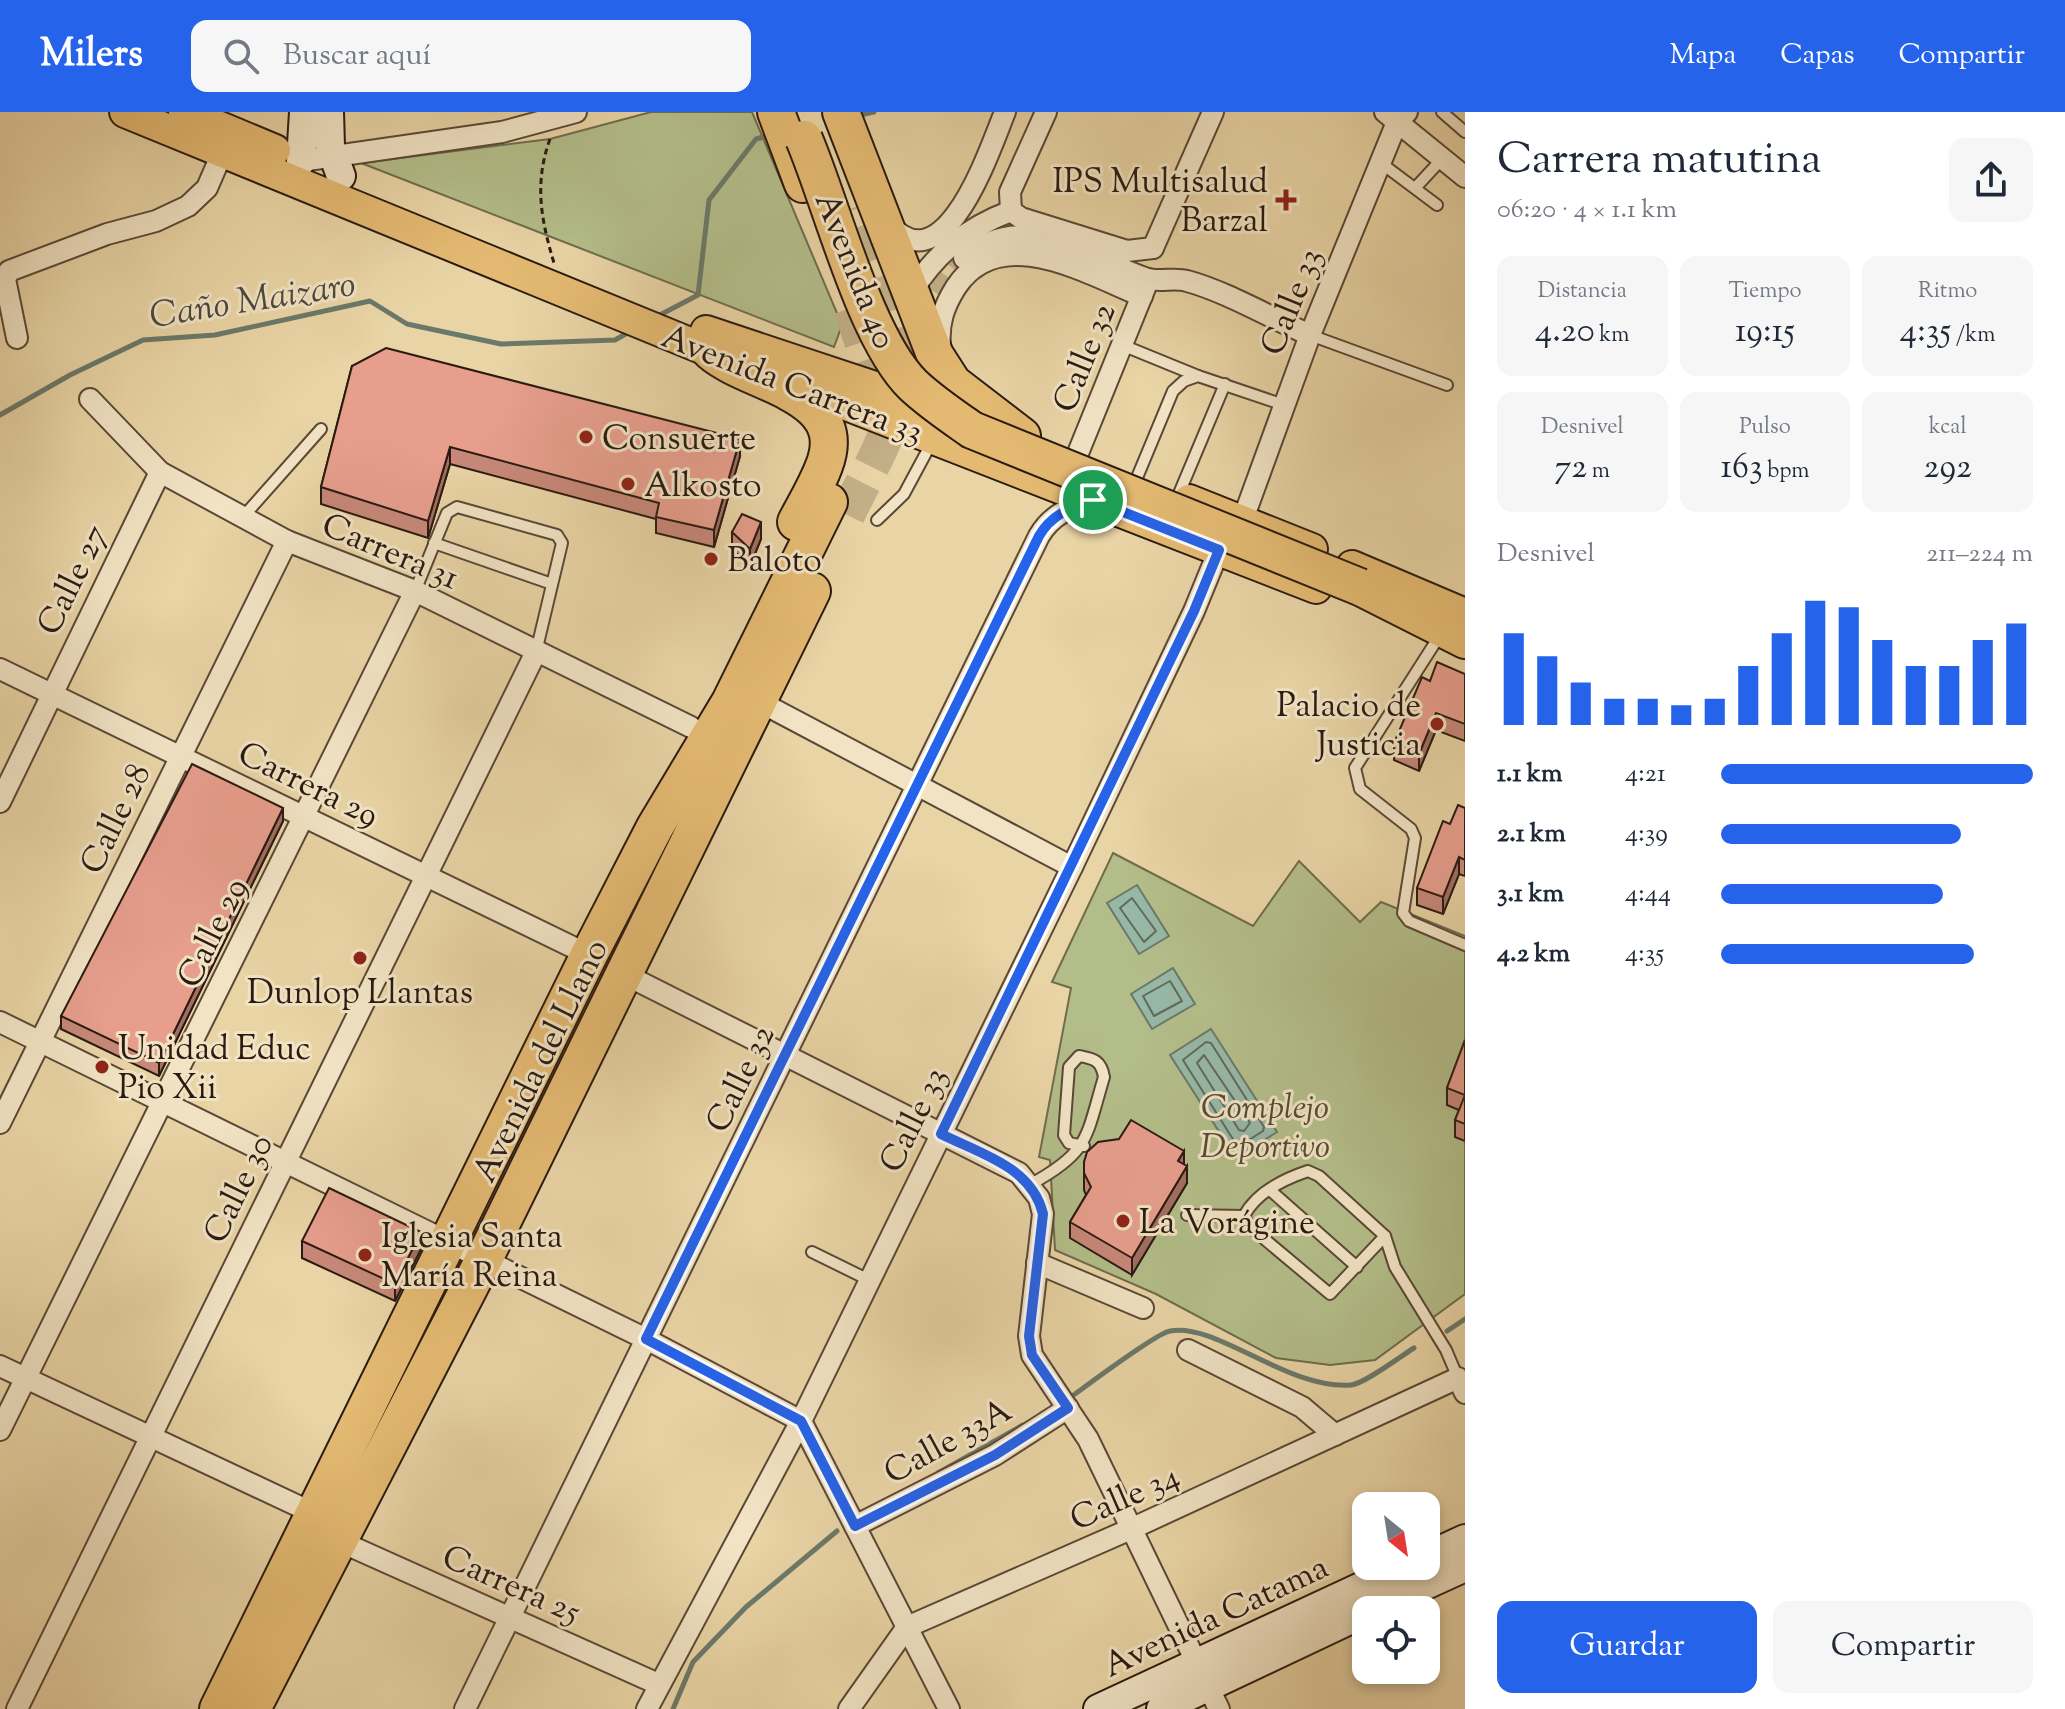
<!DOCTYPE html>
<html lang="es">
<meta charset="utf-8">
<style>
:root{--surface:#fff;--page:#f6f6f7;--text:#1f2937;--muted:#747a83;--accent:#2563eb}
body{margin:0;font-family:"Sorts Mill Goudy",serif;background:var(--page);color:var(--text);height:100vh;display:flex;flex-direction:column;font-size:30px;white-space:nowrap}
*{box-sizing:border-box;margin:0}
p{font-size:26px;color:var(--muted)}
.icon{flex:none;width:44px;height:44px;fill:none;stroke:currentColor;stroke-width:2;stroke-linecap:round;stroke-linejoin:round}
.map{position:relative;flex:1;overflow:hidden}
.drawer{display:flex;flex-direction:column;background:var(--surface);width:600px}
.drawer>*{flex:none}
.needle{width:52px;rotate:150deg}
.buttons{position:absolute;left:1352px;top:1380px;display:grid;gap:16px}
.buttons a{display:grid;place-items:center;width:88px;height:88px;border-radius:16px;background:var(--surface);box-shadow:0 4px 12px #0003;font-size:40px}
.pin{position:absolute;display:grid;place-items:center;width:68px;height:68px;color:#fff;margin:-34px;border:4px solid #fff;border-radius:50%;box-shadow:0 2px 8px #0007}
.round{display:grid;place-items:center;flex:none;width:84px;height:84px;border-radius:16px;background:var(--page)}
.summary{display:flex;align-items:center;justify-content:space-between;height:136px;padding:0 32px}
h1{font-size:44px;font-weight:600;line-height:60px}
.metrics{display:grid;grid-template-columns:repeat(3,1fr);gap:12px;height:136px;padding:8px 32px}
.metrics div{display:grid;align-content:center;border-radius:16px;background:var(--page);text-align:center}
.metrics b{font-size:34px;font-weight:600}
.metrics small{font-size:22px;font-weight:400}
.metrics p{font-size:22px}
.chart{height:224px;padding:16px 32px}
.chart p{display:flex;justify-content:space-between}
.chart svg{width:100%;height:144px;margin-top:8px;stroke:var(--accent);stroke-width:6}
.action{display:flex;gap:16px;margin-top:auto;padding:16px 32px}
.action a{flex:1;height:92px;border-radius:16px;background:var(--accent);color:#fff;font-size:32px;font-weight:600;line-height:92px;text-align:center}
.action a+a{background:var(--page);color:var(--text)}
ul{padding:0 32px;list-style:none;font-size:26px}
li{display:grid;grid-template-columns:128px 96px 1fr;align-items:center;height:60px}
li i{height:20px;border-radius:10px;background:var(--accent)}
header{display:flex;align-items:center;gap:48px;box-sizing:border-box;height:112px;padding:0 40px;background:var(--accent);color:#fff}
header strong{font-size:38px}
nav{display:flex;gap:44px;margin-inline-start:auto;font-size:28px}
.search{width:560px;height:72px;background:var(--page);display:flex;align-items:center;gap:20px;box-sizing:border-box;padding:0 28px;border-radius:16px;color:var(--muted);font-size:30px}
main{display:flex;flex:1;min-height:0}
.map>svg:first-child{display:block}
.green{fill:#b3bd89;stroke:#6e6c4d;stroke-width:2}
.water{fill:#97b8a6;stroke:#6b796a;stroke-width:2}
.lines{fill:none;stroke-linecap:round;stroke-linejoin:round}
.shore{stroke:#60695c;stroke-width:2}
.stream{stroke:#6b796a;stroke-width:5}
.street-tunnel{stroke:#c3af87;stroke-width:20;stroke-dasharray:20 10;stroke-linecap:butt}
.highway-tunnel{stroke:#c3af87;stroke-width:36;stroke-dasharray:36 18;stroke-linecap:butt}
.lane-casing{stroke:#5a4836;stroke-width:14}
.street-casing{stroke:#5a4836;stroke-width:24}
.secondary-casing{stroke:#2a1a11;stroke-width:32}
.primary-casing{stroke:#2a1a11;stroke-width:34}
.highway-casing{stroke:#2a1a11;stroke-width:40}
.path{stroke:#2a1a11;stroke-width:3;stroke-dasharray:6 4;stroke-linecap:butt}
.lane{stroke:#f1e3c4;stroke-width:10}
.street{stroke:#f1e3c4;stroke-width:20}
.secondary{stroke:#f1e3c4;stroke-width:28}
.primary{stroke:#e4ba72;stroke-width:30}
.highway{stroke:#e4ba72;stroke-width:36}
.highway-bridge-casing{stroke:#2a1a11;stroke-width:40;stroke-linecap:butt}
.highway-bridge{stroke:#e4ba72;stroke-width:36}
.wall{fill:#c78879;stroke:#2a1a11;stroke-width:2}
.shaded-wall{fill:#a26f63;stroke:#2a1a11;stroke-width:2}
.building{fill:#e79e8d;stroke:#2a1a11;stroke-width:2}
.route-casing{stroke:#fff;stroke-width:16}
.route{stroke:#2563eb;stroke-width:10}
.poi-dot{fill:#8f2418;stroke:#f1e3c4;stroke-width:3}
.labels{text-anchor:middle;stroke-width:6;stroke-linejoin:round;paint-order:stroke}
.poi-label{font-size:34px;fill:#2a1a11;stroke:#f1e3c4;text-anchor:start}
.street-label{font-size:34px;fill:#2a1a11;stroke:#f1e3c4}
.park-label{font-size:34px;font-style:italic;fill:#534b35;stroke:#f1e3c4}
.water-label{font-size:36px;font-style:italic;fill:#4b493e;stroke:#f1e3c4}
</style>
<header>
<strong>Milers</strong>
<div class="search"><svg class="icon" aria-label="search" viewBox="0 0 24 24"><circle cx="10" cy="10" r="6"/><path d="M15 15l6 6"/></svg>Buscar aquí</div>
<nav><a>Mapa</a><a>Capas</a><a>Compartir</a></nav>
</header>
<main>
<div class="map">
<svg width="1465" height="1597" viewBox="0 0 1465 1597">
<rect width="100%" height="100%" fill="#e9d4a5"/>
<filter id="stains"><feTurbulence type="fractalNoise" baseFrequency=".0025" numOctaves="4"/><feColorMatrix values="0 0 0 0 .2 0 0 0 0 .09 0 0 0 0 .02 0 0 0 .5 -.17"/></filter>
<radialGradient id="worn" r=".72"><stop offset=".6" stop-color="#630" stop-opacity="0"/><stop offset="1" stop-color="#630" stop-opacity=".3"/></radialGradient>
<g class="green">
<polygon points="651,0 752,0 842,213 834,235 361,51 550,27"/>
<polygon points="1113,741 1253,814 1299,749 1360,810 1381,790 1465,824 1465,1182 1375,1248 1330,1253 1276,1246 1156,1182 1055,1138 1050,1048 1039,1045 1071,876 1052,870"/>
</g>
<g class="water">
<polygon points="1137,773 1169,824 1139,842 1107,791"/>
<polygon points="1173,856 1195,892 1152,917 1131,882"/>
<polygon points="1211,917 1277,1020 1236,1046 1170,943"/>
</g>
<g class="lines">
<g class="shore">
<polygon points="1132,786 1156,819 1144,830 1120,796"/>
<polygon points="1170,869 1182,889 1154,904 1143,884"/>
<polygon points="1206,930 1211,931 1264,1015 1263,1019 1241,1033 1236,1032 1183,948"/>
<polygon points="1204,943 1250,1011 1244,1019 1239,1018 1197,951"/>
</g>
<g class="stream">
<polyline points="855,4 874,0"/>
<polyline points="658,204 698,183 709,88 756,27 771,23"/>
<polyline points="0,303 70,263 143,228 215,223 370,189 407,212 501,232 615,228 631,219"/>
<polyline points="1447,1219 1465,1207"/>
<path d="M 1068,1287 C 1085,1275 1156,1221 1170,1219 C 1216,1210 1288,1278 1351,1273 C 1364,1272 1401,1244 1414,1236"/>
<polyline points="938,1361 1023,1313"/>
<polyline points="673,1597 693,1550 746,1495 837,1419"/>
</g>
<path class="street-tunnel" d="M 901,264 C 920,217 928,185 964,146"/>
<g class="highway-tunnel">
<polyline points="851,196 871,256 864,304"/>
<path d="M 847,403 C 867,361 897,314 900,266 C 903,208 877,148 859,94"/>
</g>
<g class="lane-casing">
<g id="lane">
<polyline points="1442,0 1465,20"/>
<polyline points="1381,51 1437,93"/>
<polyline points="1416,75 1442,47"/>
<polyline points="1310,223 1447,273"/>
<polyline points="1122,233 1198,264"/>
<polyline points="1136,368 1173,279 1184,269 1198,264 1284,293"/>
<polyline points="1178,384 1225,272"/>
<polyline points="243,405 321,317"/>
<polyline points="877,408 904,382 933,328"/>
<polyline points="434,431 552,472"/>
<polyline points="415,479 447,401 457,395 557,423 562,431 536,540"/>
<polyline points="1440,523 1355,656 1360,677 1411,717 1415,726 1403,801 1409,809 1465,833"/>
<path d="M 1031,1072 C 1090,1040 1086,1025 1104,965 C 1101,948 1094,947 1079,944 L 1069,955 L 1064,1023 L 1069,1031 L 1084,1034"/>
<polyline points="1270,1078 1357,1155"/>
<path d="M 1187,1103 L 1244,1104 C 1256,1081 1284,1067 1308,1059 L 1319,1064 L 1385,1124 L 1395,1155 L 1446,1238 L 1458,1266"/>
<polyline points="1244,1104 1250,1115 1330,1182 1385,1124"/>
<polyline points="812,1140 869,1168"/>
</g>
</g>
<g class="street-casing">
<g id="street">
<polyline points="1385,0 1465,65"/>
<polyline points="301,49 502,20 576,0"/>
<polyline points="1011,99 1021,106 1127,139 1153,136"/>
<polyline points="1011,99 1010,80 1046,0"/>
<path d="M 888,111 C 945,177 990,36 1005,0"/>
<polyline points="1153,136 1213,0"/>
<path d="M 964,146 C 1024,96 1084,145 1145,166 C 1158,171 1174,165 1187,169 C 1225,179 1273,207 1310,223"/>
<path d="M 910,182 C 936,141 966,116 1011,99"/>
<polyline points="17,226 5,167 9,159 107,122 156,109 188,94 207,76 223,39"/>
<path d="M 940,234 C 938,211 944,194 956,175 C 1000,109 1087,162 1142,184"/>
<polyline points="90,287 160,360 287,429 415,479 691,615"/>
<polyline points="1076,346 1147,171"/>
<polyline points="1243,407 1310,223 1397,10 1407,0"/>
<polyline points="0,557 589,843"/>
<polyline points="760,590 1072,755"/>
<polyline points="0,690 160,360"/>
<polyline points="622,861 1019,1061 1039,1086 1043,1102 1029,1224 1032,1243 1088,1327 1219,1597"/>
<polyline points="0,910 646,1227 801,1309 949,1597"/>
<polyline points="0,1011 287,429"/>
<polyline points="1037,1151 1143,1196"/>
<polyline points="1188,1238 1302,1295 1335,1323"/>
<polyline points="0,1254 313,1401"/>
<polyline points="0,1318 415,479"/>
<polyline points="855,1414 995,1343 1068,1296"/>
<polyline points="339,1429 658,1572"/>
<polyline points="17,1597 536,540"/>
<path d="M 465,1597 L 1039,424 C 1051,403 1070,395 1092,389"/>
<polyline points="647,1597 801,1309 1072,755 1194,499 1219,438"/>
<polyline points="849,1597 907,1515 1133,1416 1458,1266 1465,1281"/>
</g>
</g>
<g class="secondary-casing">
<g id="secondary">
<polyline points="329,0 330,34 341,64"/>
<polyline points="301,49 304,0"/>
<polyline points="1426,1445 1465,1427"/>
<polyline points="1371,1498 1465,1455"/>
<polyline points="1098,1597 1406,1454"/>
<polyline points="1161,1597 1366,1500"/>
</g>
</g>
<g class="primary-casing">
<g id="primary">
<polyline points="125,0 731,248"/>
<polyline points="184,0 275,38"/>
<polyline points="706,219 938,296"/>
<polyline points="790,271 1316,476"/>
<polyline points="1189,388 1312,437"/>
<polyline points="1352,454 1465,502"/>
</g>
</g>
<g class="highway-casing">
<g id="highway">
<polyline points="776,0 803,72"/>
<polyline points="841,0 935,243 953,271 1022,324"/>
<path d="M 711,240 C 749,273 852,281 824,354 C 817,373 806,391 796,410"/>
<polyline points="1360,475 1465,528"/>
<polyline points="218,1597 589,843 655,715 730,590 829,390"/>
<polyline points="252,1597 484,1147 812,479"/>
</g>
</g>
<path class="path" d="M 550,27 C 534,71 541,108 554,151"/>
<use href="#lane" class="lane"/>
<use href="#street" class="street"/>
<use href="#secondary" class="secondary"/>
<use href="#primary" class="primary"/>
<use href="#highway" class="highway"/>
<g class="highway-bridge-casing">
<path id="highway-bridge" d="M 804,27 C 832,93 865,226 913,273 C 931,290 952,304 972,318 L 1360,475"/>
</g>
<use href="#highway-bridge" class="highway-bridge"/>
</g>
<g class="wall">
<polygon points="352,254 740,344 714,435 656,421 656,407 450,352 428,426 321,392 321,375"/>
<polygon points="732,420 761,427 750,454 732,437"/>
<polygon points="1465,562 1465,629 1436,618 1419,659 1394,648 1394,631 1430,569"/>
<polygon points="1465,696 1465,764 1459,762 1443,802 1417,793 1417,776 1450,712"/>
<polygon points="283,709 159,964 61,917 61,904"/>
<polygon points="1465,928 1465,1029 1455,1025 1455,1008 1459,998 1447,993 1447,976"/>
<polygon points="1084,1050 1184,1052 1187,1071 1132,1163 1070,1126 1070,1110 1086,1083 1084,1078"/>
<polygon points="302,1129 421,1137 395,1189 302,1146"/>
</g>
<g class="shaded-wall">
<polygon points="740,327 740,344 714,435 714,418"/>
<polygon points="450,335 450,352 428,426 428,409"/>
<polygon points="761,410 761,427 750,454 750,437"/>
<polygon points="1436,601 1436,618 1419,659 1419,642"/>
<polygon points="283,696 283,709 159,964 159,951"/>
<polygon points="1459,745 1459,762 1443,802 1443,785"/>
<polygon points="1184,1039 1184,1056 1178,1049"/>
<polygon points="1187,1054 1187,1071 1132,1163 1132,1146"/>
<polygon points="421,1120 421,1137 395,1189 395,1172"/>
</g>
<g class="building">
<polygon points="386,236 740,327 714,418 656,405 659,391 450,335 428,409 321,375 352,254"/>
<polygon points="742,402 761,410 750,437 732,420"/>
<polygon points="1437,550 1465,562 1465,612 1436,601 1419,642 1394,631 1422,565 1430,569"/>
<polygon points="192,652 283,696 159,951 61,904"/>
<polygon points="1458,693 1465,696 1465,748 1459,745 1443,785 1417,776 1443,709 1450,712"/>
<polygon points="1465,928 1465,1012 1455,1008 1465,983 1447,976"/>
<polygon points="1131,1008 1184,1039 1178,1049 1187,1054 1132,1146 1070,1110 1091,1075 1084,1061 1084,1050 1087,1040 1098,1030 1119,1027"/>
<polygon points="329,1076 421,1120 395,1172 302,1129"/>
</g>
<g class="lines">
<g class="route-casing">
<path id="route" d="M 1093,388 L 1219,438 L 1194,499 L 941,1022 C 981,1042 1032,1055 1043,1102 L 1029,1224 L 1032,1243 L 1068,1296 L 995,1343 L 855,1414 L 801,1309 L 646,1227 L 1039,424 C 1051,403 1071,395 1093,388 Z"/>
</g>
<use href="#route" class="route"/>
</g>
<g class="poi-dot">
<path d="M1282 76h8v8h8v8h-8v8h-8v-8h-8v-8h8z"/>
<circle cx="586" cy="325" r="8"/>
<circle cx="628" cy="372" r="8"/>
<circle cx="711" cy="447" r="8"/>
<circle cx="1437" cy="612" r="8"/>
<circle cx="360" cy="846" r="8"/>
<circle cx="102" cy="955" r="8"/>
<circle cx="1123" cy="1109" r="8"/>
<circle cx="365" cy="1143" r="8"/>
</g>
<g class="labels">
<g class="poi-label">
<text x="1268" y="80" text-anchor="end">IPS Multisalud<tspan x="1268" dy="39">Barzal</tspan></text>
<text x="602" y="337">Consuerte</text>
<text x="644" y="384">Alkosto</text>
<text x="727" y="459">Baloto</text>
<text x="1421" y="604" text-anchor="end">Palacio de<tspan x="1421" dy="39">Justicia</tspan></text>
<text x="360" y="891" text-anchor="middle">Dunlop Llantas</text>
<text x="118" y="947">Unidad Educ<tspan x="118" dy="39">Pio Xii</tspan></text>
<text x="1139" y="1121">La Vorágine</text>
<text x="381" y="1135">Iglesia Santa<tspan x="381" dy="39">María Reina</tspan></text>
</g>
<g class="street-label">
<text transform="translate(857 158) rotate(68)" y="12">Avenida 40</text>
<text transform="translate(1290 189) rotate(-68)" y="12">Calle 33</text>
<text transform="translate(1083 245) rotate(-68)" y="12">Calle 32</text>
<text transform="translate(793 271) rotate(21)" y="12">Avenida Carrera 33</text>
<text transform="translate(391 438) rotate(23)" y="12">Carrera 31</text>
<text transform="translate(71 467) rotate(-64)" y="12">Calle 27</text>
<text transform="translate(309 671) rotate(26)" y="12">Carrera 29</text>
<text transform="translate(114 706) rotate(-64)" y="12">Calle 28</text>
<text transform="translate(211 820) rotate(-64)" y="12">Calle 29</text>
<text transform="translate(539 948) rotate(-64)" y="12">Avenida del Llano</text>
<text transform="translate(739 966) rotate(-64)" y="12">Calle 32</text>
<text transform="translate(912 1007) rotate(-64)" y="12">Calle 33</text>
<text transform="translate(237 1076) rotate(-64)" y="12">Calle 30</text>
<text transform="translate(947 1328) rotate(-29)" y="12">Calle 33A</text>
<text transform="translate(1124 1384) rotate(-24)" y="12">Calle 34</text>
<text transform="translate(512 1471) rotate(24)" y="12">Carrera 25</text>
<text transform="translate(1215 1503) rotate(-25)" y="12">Avenida Catama</text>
</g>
<g class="park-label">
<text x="1265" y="1006">Complejo<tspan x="1265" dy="39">Deportivo</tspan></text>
</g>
<g class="water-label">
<text transform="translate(252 186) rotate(-9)" y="13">Caño Maizaro</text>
</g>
</g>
<rect width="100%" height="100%" filter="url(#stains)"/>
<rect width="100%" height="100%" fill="url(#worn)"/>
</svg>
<div class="buttons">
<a><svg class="needle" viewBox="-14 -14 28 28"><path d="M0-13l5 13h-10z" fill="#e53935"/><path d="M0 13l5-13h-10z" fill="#747a83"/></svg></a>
<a><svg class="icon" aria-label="locate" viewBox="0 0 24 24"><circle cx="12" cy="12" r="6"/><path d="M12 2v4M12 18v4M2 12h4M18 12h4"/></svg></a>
</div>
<div class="pin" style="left:1093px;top:388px;background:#1e9e55"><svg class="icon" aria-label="arrive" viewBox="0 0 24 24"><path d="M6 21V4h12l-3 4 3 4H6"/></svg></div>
</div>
<section class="drawer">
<div class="summary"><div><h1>Carrera matutina</h1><p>06:20 · 4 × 1.1 km</p></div><a class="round"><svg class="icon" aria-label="share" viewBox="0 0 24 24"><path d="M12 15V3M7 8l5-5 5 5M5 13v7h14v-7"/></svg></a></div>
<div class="metrics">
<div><p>Distancia</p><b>4.20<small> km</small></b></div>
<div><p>Tiempo</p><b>19:15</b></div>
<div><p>Ritmo</p><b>4:35<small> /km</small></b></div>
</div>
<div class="metrics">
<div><p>Desnivel</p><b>72<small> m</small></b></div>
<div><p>Pulso</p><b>163<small> bpm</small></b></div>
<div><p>kcal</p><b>292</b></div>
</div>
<div class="chart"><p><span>Desnivel</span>211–224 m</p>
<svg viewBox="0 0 160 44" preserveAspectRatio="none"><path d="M5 44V16M15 44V23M25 44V31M35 44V36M45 44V36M55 44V38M65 44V36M75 44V26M85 44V16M95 44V6M105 44V8M115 44V18M125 44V26M135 44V26M145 44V18M155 44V13"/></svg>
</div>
<ul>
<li><b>1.1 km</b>4:21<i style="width:100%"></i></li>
<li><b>2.1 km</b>4:39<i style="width:77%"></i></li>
<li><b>3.1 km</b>4:44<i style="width:71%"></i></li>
<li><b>4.2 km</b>4:35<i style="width:81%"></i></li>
</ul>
<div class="action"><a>Guardar</a><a>Compartir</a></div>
</section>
</main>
